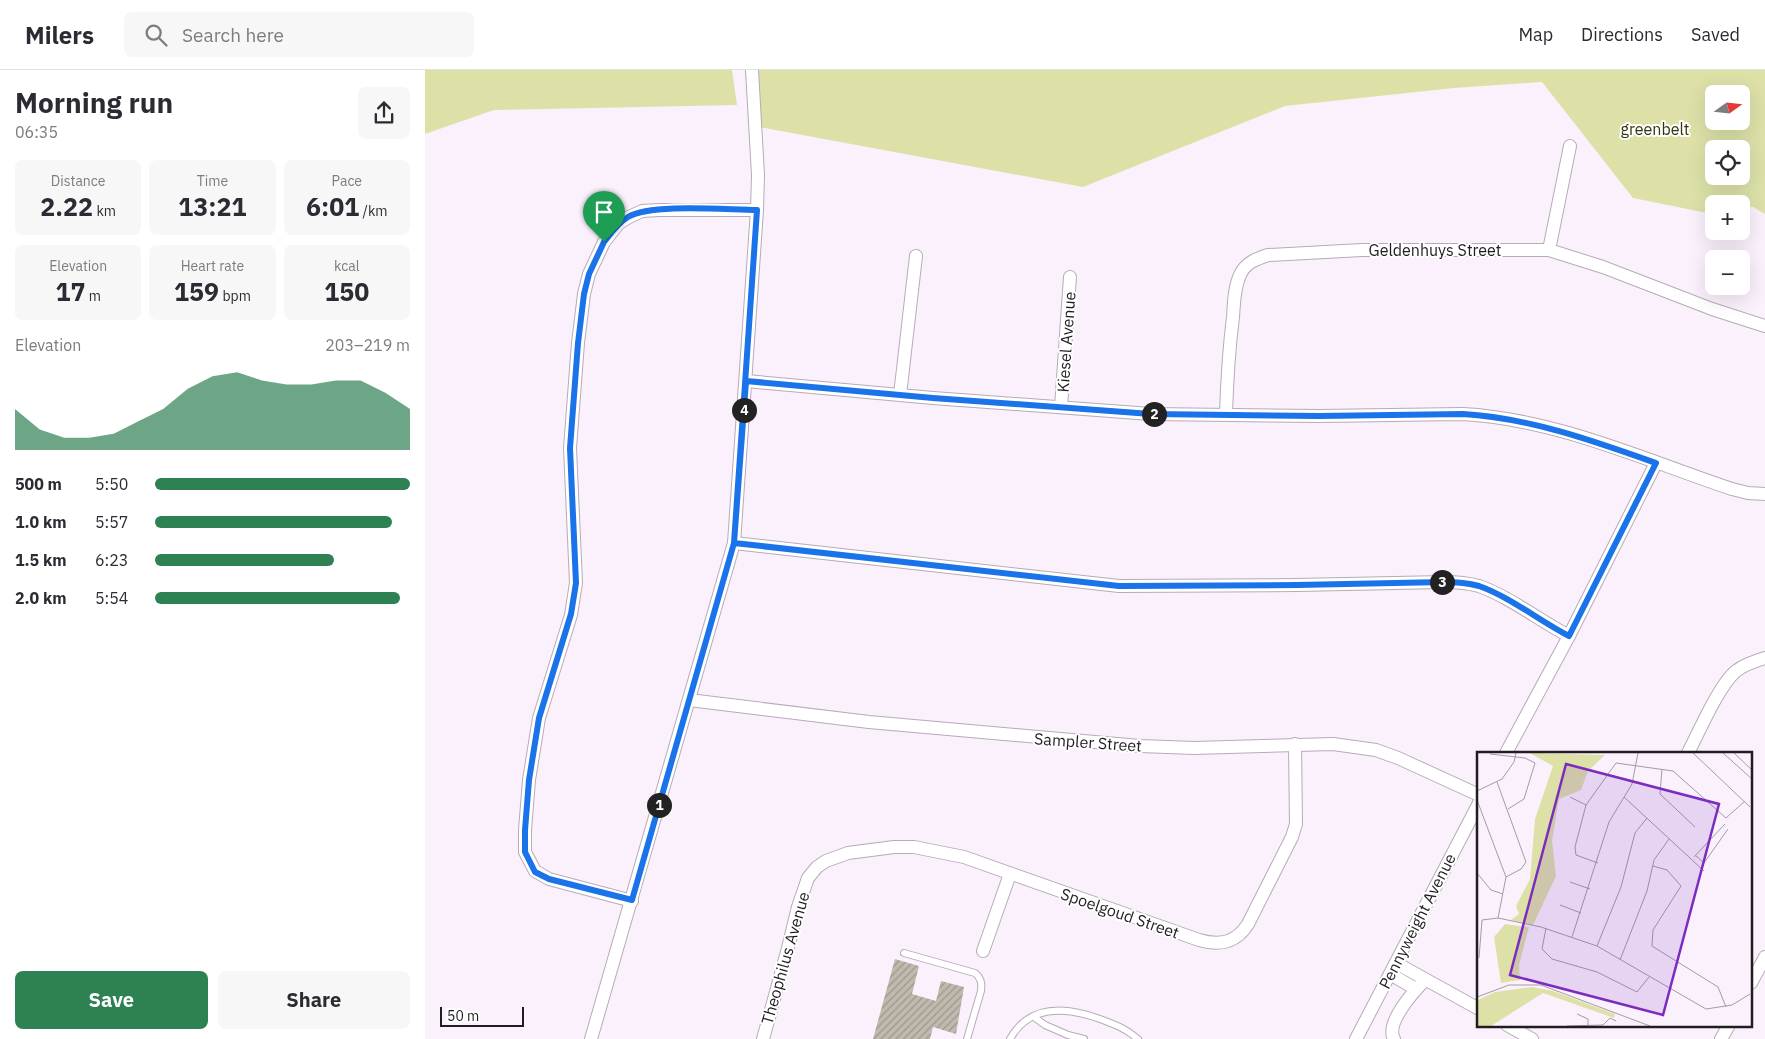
<!DOCTYPE html>
<meta charset="utf-8">
<style>
:root{--surface:#fff;--page:#f7f7f7;--text:#2b2b33;--muted:#7c7c81;--line:#e1e1e2;--accent:#2e8153}
body{margin:0;font-family:"IBM Plex Sans",sans-serif;background:var(--page);color:var(--text);height:100vh;display:flex;flex-direction:column;font-size:19px;white-space:nowrap}
*{box-sizing:border-box;margin:0}
p{font-size:16px;color:var(--muted)}
.icon{flex:none;width:28px;height:28px;fill:none;stroke:currentColor;stroke-width:2;stroke-linecap:round;stroke-linejoin:round}
.map{position:relative;flex:1;overflow:hidden}
.panel{display:flex;flex-direction:column;background:var(--surface);width:425px}
.panel>*{flex:none}
.needle{width:32px;rotate:75deg}
.controls{position:absolute;left:1280px;top:15px;display:grid;gap:10px}
.controls a{display:grid;place-items:center;width:45px;height:45px;border-radius:8px;background:var(--surface);box-shadow:0 5px 20px #0002;font-size:25px}
.scale{position:absolute;left:15px;bottom:12px;width:84px;box-sizing:border-box;padding-left:5px;border:2px solid #201d21;border-top:0;font-size:14px;line-height:18px;white-space:nowrap;color:#201d21;-webkit-text-stroke:4px #fff;paint-order:stroke}
.pin{position:absolute;display:grid;place-items:center;width:42px;height:42px;color:#fff;margin:-51px -21px;border-radius:50% 50% 50% 0;rotate:-45deg;box-shadow:0 0 5px #0007}
.pin .icon{rotate:45deg}
.km{position:absolute;width:25px;height:25px;margin:-12px;border-radius:50%;background:#222;color:#fff;font-size:14px;line-height:25px;text-align:center}
.round{display:grid;place-items:center;flex:none;width:52px;height:52px;border-radius:8px;background:var(--page)}
.overview{display:flex;align-items:center;justify-content:space-between;height:85px;padding:0 15px}
h1{font-size:28px;font-weight:800;line-height:38px}
.metrics{display:grid;grid-template-columns:repeat(3,1fr);gap:8px;height:85px;padding:5px 15px}
.metrics div{display:grid;align-content:center;border-radius:8px;background:var(--page);text-align:center}
.metrics b{font-size:25px;font-weight:800}
.metrics small{font-size:14px;font-weight:400}
.metrics p{font-size:14px}
.chart{height:140px;padding:10px 15px}
.chart p{display:flex;justify-content:space-between}
.chart svg{width:100%;height:90px;margin-top:5px;fill:var(--accent);opacity:.7}
.action{display:flex;gap:10px;margin-top:auto;padding:10px 15px}
.action a{flex:1;height:58px;border-radius:8px;background:var(--accent);color:#fff;font-size:20px;font-weight:800;line-height:58px;text-align:center}
.action a+a{background:var(--page);color:var(--text)}
ul{padding:0 15px;list-style:none;font-size:16px}
li{display:grid;grid-template-columns:80px 60px 1fr;align-items:center;height:38px}
li i{height:12px;border-radius:6px;background:var(--accent)}
header{display:flex;align-items:center;gap:30px;box-sizing:border-box;height:70px;padding:0 25px;background:var(--surface);border-bottom:1px solid var(--line)}
header strong{font-size:24px}
nav{display:flex;gap:28px;margin-inline-start:auto;font-size:18px}
.search{width:350px;height:45px;background:var(--page);display:flex;align-items:center;gap:12px;box-sizing:border-box;padding:0 18px;border-radius:8px;color:var(--muted);font-size:19px}
main{display:flex;flex:1;min-height:0}
.map>svg:first-child{display:block}
.green{fill:#dde1a8;fill-rule:evenodd}
.building{fill:url(#building-hatch)}
.lines{fill:none;stroke-linecap:round;stroke-linejoin:round}
.lane-casing{stroke:#b5acb6;stroke-width:8}
.street-casing{stroke:#b5acb6;stroke-width:14}
.lane{stroke:#fff;stroke-width:6}
.street{stroke:#fff;stroke-width:12}
.route-casing{stroke:#fff;stroke-width:10}
.route{stroke:#1a73e8;stroke-width:6}
.labels{text-anchor:middle;stroke-width:4;stroke-linejoin:round;paint-order:stroke}
.park-label{font-size:16px;fill:#34350b;stroke:#fff}
.street-label{font-size:16px;fill:#201d21;stroke:#fff}
.inset-road{fill:none;stroke:#a39ca4;stroke-width:1}
.view{fill:#7b2cbf;fill-opacity:0.15;stroke:#7b2cbf;stroke-width:2.5}
.inset-edge{fill:none;stroke:#201d21;stroke-width:2.5}
</style>
<header>
<strong>Milers</strong>
<div class="search"><svg class="icon" aria-label="search" viewBox="0 0 24 24"><circle cx="10" cy="10" r="6"/><path d="M15 15l6 6"/></svg>Search here</div>
<nav><a>Map</a><a>Directions</a><a>Saved</a></nav>
</header>
<main>
<section class="panel">
<div class="overview"><div><h1>Morning run</h1><p>06:35</p></div><a class="round"><svg class="icon" aria-label="share" viewBox="0 0 24 24"><path d="M12 15V3M7 8l5-5 5 5M5 13v7h14v-7"/></svg></a></div>
<div class="metrics">
<div><p>Distance</p><b>2.22<small> km</small></b></div>
<div><p>Time</p><b>13:21</b></div>
<div><p>Pace</p><b>6:01<small> /km</small></b></div>
</div>
<div class="metrics">
<div><p>Elevation</p><b>17<small> m</small></b></div>
<div><p>Heart rate</p><b>159<small> bpm</small></b></div>
<div><p>kcal</p><b>150</b></div>
</div>
<div class="chart"><p><span>Elevation</span>203–219 m</p>
<svg viewBox="0 0 160 44" preserveAspectRatio="none"><path d="M0 44V24L10 34L20 38L30 38L40 36L50 30L60 24L70 14L80 8L90 6L100 10L110 12L120 12L130 10L140 10L150 16L160 24V44z"/></svg>
</div>
<ul>
<li><b>500 m</b>5:50<i style="width:100%"></i></li>
<li><b>1.0 km</b>5:57<i style="width:93%"></i></li>
<li><b>1.5 km</b>6:23<i style="width:70%"></i></li>
<li><b>2.0 km</b>5:54<i style="width:96%"></i></li>
</ul>
<div class="action"><a>Save</a><a>Share</a></div>
</section>
<div class="map">
<svg width="1340" height="969" viewBox="0 0 1340 969">
<defs>
<pattern id="building-hatch" width="6" height="6" patternUnits="userSpaceOnUse" patternTransform="scale(1.25)"><rect width="6" height="6" fill="#c1b9ae"/><path d="M-1 1l2-2M0 6l6-6M5 7l2-2" fill="none" stroke="#9c968d"/></pattern>
</defs>
<rect width="100%" height="100%" fill="#fbf1fc"/>
<g class="green">
<polygon points="0,0 307,0 312,35 69,40 0,64"/>
<path d="M 326,0 L 1340,0 L 1340,144 L 1328,137 L 1316,138 L 1316,134 L 1289,134 L 1289,142 L 1282,143 L 1208,128 L 1117,12 L 1029,18 L 860,36 L 658,117 L 329,56 ZM 1289,24 L 1316,24 L 1316,51 L 1289,51 ZM 1289,79 L 1316,79 L 1316,106 L 1289,106 Z"/>
</g>
<polygon class="building" points="470,889 494,896 487,924 511,931 516,911 539,917 531,964 508,957 505,969 448,969"/>
<g class="lines">
<g class="lane-casing">
<g id="lane">
<path d="M 479,883 L 550,903 C 556,908 557,913 556,921 L 542,969"/>
<polyline points="609,947 620,955 643,965 659,969"/>
<path d="M 585,969 C 605,933 642,937 675,949 C 691,955 700,958 713,969"/>
</g>
</g>
<g class="street-casing">
<g id="street">
<polyline points="1124,180 1145,76"/>
<path d="M 321,311 L 508,328 L 726,344 L 894,346 L 1038,344 C 1131,349 1220,390 1307,419 L 1323,423 L 1340,424"/>
<polyline points="475,325 491,186"/>
<polyline points="636,337 645,207"/>
<path d="M 801,344 C 802,312 804,279 808,247 C 809,233 809,218 815,205 C 820,193 831,189 843,185 L 937,180 L 1124,180 L 1178,197 L 1287,239 L 1340,256"/>
<path d="M 309,473 L 694,516 L 872,515 L 1019,512 C 1031,512 1043,513 1054,516 C 1085,527 1115,551 1144,566"/>
<polyline points="264,630 444,652 715,676 769,678 908,674 951,680 973,688 1054,725"/>
<polyline points="1081,683 1144,566 1231,393"/>
<path d="M 1263,683 C 1274,662 1294,615 1311,601 C 1319,595 1330,591 1340,588"/>
<polyline points="207,831 124,809 110,801 100,782 100,760 104,710 114,648 146,545 151,513 145,378 153,273 159,224 164,204 179,172 194,153 204,147 217,141 234,140 332,140"/>
<polyline points="558,881 585,804"/>
<polyline points="971,893 1054,939"/>
<polyline points="965,904 991,919"/>
<polyline points="1326,913 1340,887"/>
<polyline points="1082,955 1107,969"/>
<polyline points="166,969 309,473 332,140 333,105 327,0"/>
<path d="M 338,969 L 363,878 L 373,837 L 383,808 L 392,797 L 401,791 L 423,783 L 469,777 L 489,777 L 539,787 L 774,870 C 795,876 811,873 823,854 L 867,767 L 871,754 L 870,674"/>
<polyline points="931,969 1054,733"/>
<path d="M 969,969 C 960,953 989,921 1000,910"/>
<polyline points="1296,969 1304,955"/>
</g>
</g>
<use href="#lane" class="lane"/>
<use href="#street" class="street"/>
</g>
<g class="lines">
<g class="route-casing">
<path id="route" d="M 179,172 L 164,204 L 159,224 L 153,273 L 145,378 L 151,513 L 146,544 L 114,648 L 104,710 L 100,760 L 100,782 L 110,802 L 124,809 L 207,830 L 309,473 L 321,311 L 508,328 L 726,344 L 894,346 L 1038,344 C 1105,348 1169,371 1231,393 L 1144,566 C 1115,551 1085,527 1054,516 C 1043,513 1031,512 1019,512 L 872,515 L 694,516 L 309,473 L 332,140 C 302,140 227,133 203,147 C 193,153 186,163 179,172"/>
</g>
<use href="#route" class="route"/>
</g>
<g class="labels">
<g class="park-label">
<text x="1230" y="65">greenbelt</text>
</g>
<g class="street-label">
<text x="1010" y="186">Geldenhuys Street</text>
<text transform="translate(641 272) rotate(-86)" y="6">Kiesel Avenue</text>
<text transform="translate(663 672) rotate(4)" y="6">Sampler Street</text>
<text transform="translate(695 843) rotate(19)" y="6">Spoelgoud Street</text>
<text transform="translate(992 851) rotate(-63)" y="6">Pennyweight Avenue</text>
<text transform="translate(360 888) rotate(-74)" y="6">Theophilus Avenue</text>
</g>
</g>
<g transform="translate(1052 682)">
<rect width="275" height="275" fill="#fbf1fc"/>
<path d="M 55,235 L 76,239 L 138,262 L 137,266 L 66,241 L 14,274 L 0,274 L 0,250 L 3,247 L 18,240 Z" fill="#dde1a8"/>
<path d="M 53,1 L 128,3 L 111,19 L 104,38 L 82,47 L 75,89 L 79,124 L 56,173 L 34,168 L 42,162 L 39,154 L 53,127 L 58,67 L 76,14 ZM 28,172 L 52,175 L 42,213 L 43,228 L 24,231 L 17,185 Z" fill="#dde1a8"/>
<path class="inset-road" d="M 216,1 L 273,55M 246,1 L 275,27M 257,1 L 275,18M 13,2 L 48,6 L 58,11 L 47,47 L 31,57M 185,17 L 183,42 L 218,75M 20,30 L 49,110 L 44,117 L 29,125M 0,39 L 25,27 L 37,10 L 39,1M 93,45 L 109,53M 147,45 L 227,119M 0,48 L 29,125 L 21,166M 218,103 L 227,111 L 251,77M 217,105 L 248,72M 121,111 L 99,103 L 98,95 L 109,53 L 139,11 L 196,19 L 249,66 L 268,49M 176,114 L 190,118 L 204,134 L 176,178 L 175,194 L 241,235 L 249,255M 0,121 L 14,138 L 26,142M 93,130 L 113,137M 83,153 L 104,161M 5,168 L 21,166 L 64,175 L 120,194 L 229,257 L 255,253 L 273,242M 69,176 L 65,197 L 75,207 L 120,220 L 160,240 L 172,225M 95,185 L 132,70 L 155,32 L 161,1M 120,194 L 144,135 L 158,81 L 170,66M 2,206 L 5,168M 143,208 L 170,139 L 177,108 L 192,87M 0,245 L 32,233 L 64,233 L 173,274M 100,262 L 111,267 L 111,274M 90,274 L 126,273 L 133,266 L 139,269"/>
<path class="view" d="M 89,12 L 242,52 L 186,263 L 33,223 Z"/>
<rect width="275" height="275" class="inset-edge"/>
</g>
</svg>
<div class="controls">
<a><svg class="needle" viewBox="-14 -14 28 28"><path d="M0-13l5 13h-10z" fill="#e53935"/><path d="M0 13l5-13h-10z" fill="#7c7c81"/></svg></a>
<a><svg class="icon" aria-label="locate" viewBox="0 0 24 24"><circle cx="12" cy="12" r="6"/><path d="M12 2v4M12 18v4M2 12h4M18 12h4"/></svg></a>
<a>+</a>
<a>−</a>
</div>
<div class="scale">50 m</div>
<div class="pin" style="left:179px;top:172px;background:#1e9e55"><svg class="icon" aria-label="arrive" viewBox="0 0 24 24"><path d="M6 21V4h12l-3 4 3 4H6"/></svg></div>
<b class="km" style="left:234px;top:735px">1</b>
<b class="km" style="left:729px;top:344px">2</b>
<b class="km" style="left:1017px;top:512px">3</b>
<b class="km" style="left:319px;top:340px">4</b>
</div>
</main>
